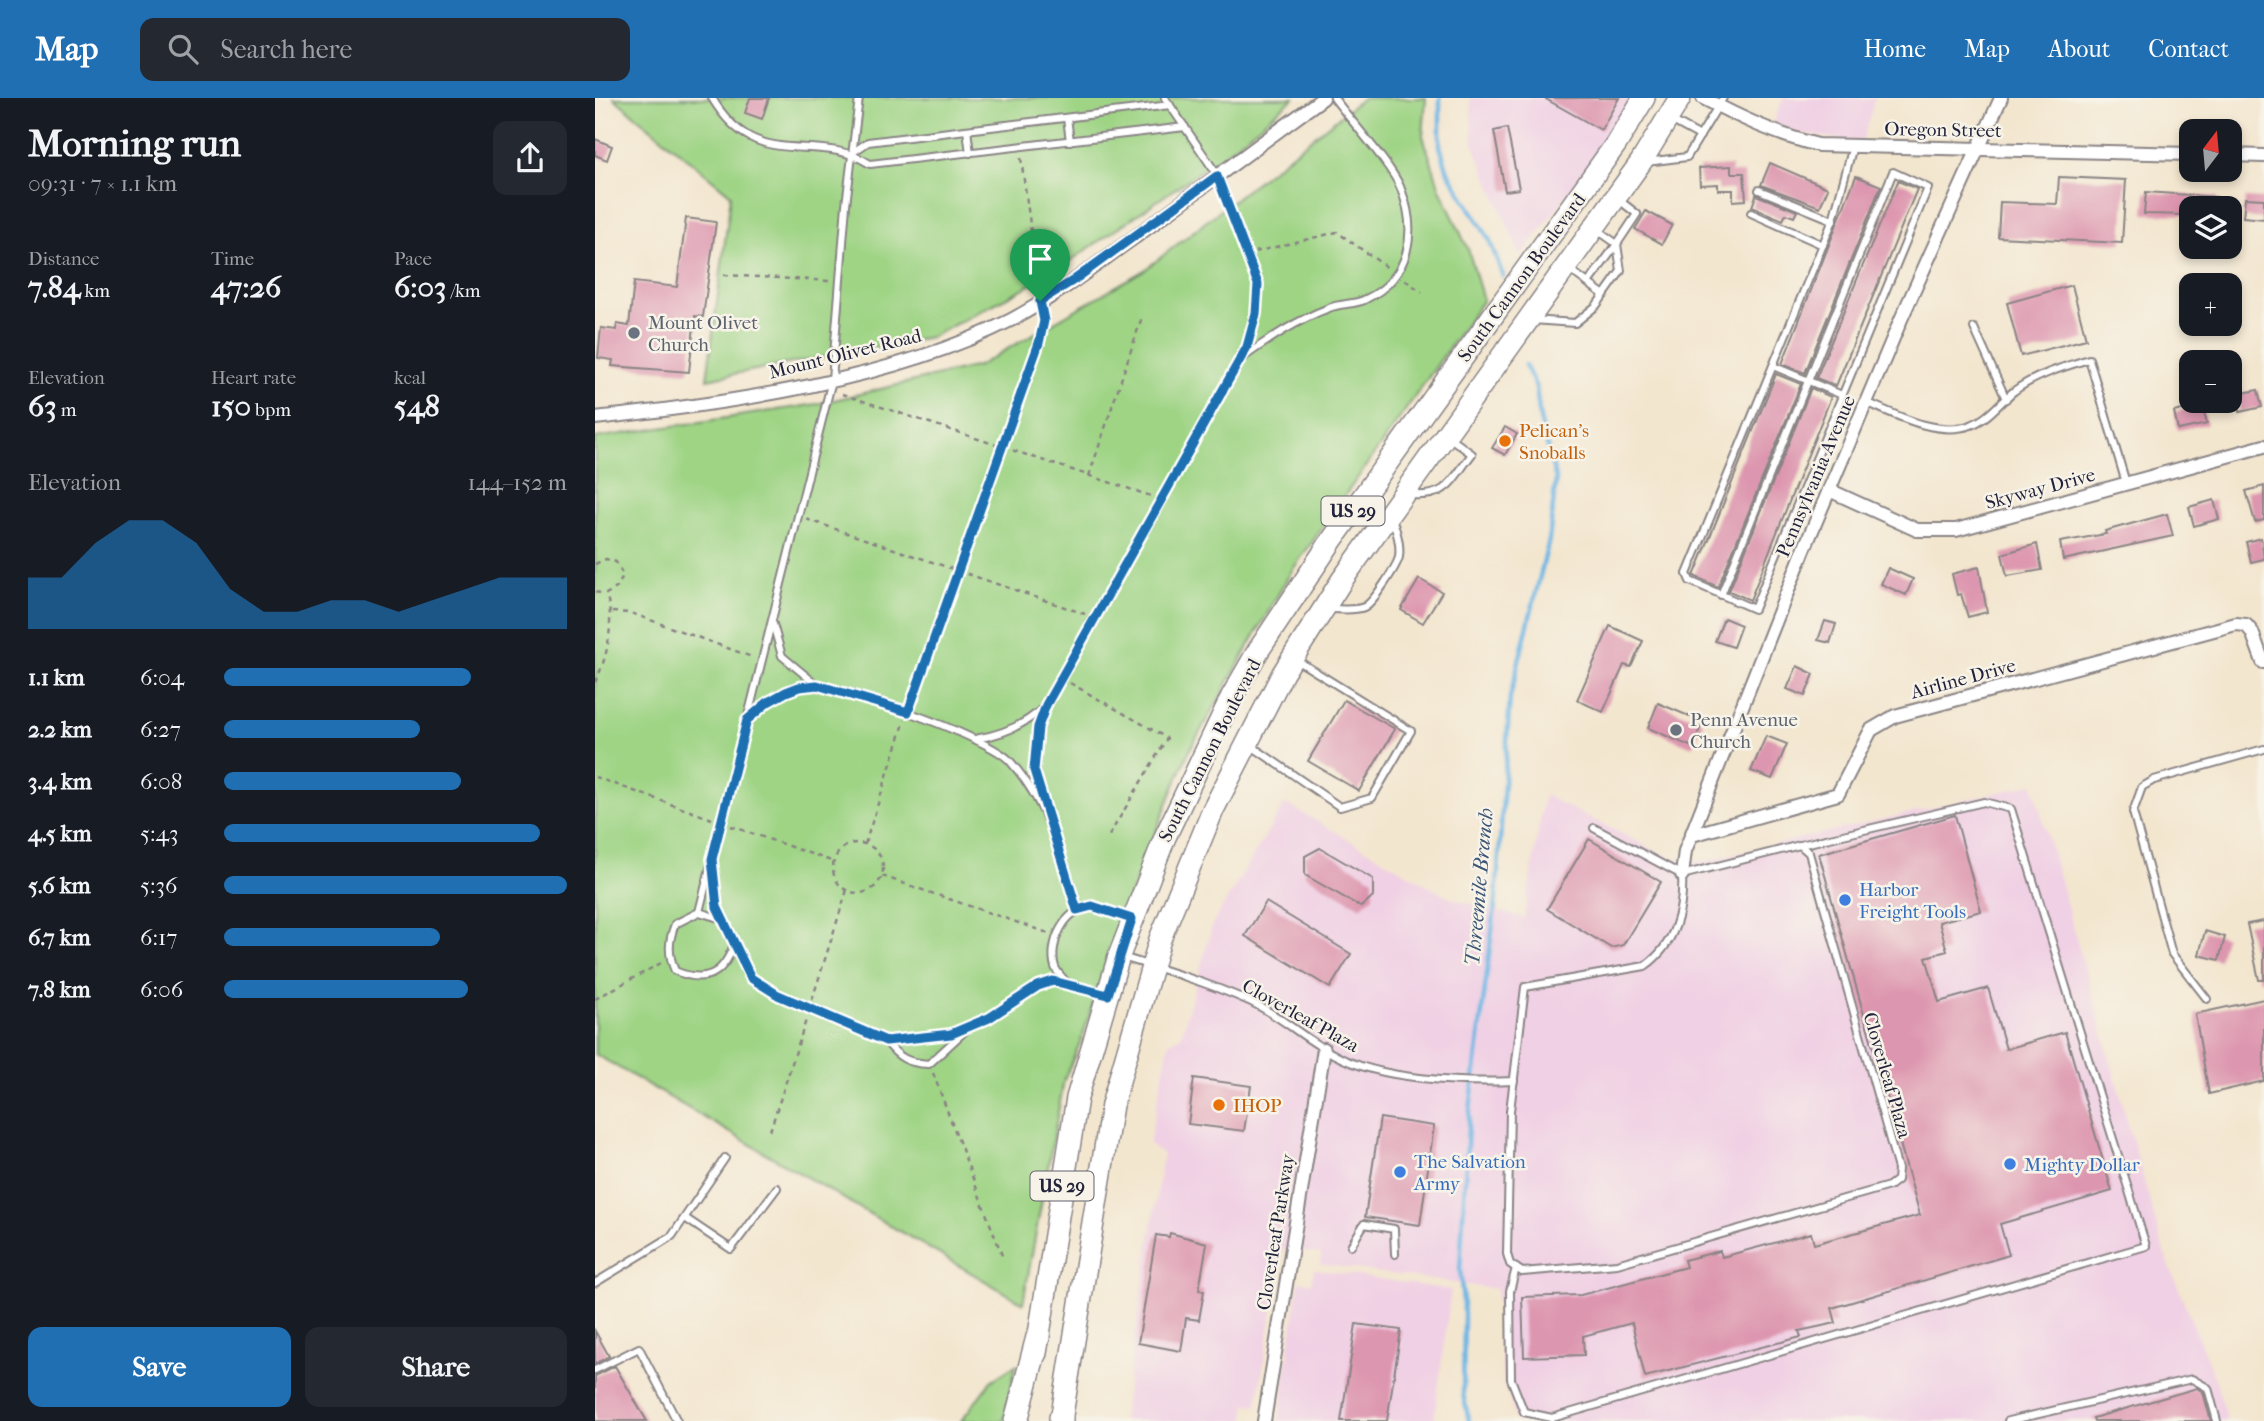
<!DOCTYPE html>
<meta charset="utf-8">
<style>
:root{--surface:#171b24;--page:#242831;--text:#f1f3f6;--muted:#9ea1a6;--accent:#1f6fb2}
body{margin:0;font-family:"IM FELL French Canon",serif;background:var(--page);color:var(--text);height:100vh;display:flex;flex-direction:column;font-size:26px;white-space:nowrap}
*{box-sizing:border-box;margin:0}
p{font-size:23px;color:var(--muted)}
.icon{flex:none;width:38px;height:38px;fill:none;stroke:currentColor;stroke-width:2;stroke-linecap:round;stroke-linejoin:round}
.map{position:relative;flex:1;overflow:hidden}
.sheet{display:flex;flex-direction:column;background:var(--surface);width:595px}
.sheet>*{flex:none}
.needle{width:46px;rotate:16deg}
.tools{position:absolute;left:1584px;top:21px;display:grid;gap:14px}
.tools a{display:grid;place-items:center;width:63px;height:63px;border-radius:14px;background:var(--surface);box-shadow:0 4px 10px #0003;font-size:35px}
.pin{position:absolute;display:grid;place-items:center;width:60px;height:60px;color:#fff;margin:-72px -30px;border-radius:50% 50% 50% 0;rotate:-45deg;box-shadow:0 0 7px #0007}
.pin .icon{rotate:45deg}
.round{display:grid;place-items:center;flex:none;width:74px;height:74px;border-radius:14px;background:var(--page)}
.overview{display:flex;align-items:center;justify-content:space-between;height:119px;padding:0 28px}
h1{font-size:38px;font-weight:700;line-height:52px}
.stats{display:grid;grid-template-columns:repeat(3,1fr);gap:10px;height:119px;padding:7px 28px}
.stats div{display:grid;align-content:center}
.stats b{font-size:30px;font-weight:700}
.stats small{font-size:19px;font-weight:400}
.stats p{font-size:19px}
.chart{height:196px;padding:14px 28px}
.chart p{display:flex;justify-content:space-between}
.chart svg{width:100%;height:126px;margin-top:7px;fill:var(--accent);opacity:.7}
.primary-button{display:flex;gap:14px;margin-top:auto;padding:14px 28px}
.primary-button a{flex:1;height:80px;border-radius:14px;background:var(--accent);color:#fff;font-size:28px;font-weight:700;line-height:80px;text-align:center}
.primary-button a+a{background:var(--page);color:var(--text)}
ul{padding:0 28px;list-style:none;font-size:23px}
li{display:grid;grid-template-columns:112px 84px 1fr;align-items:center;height:52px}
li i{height:18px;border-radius:9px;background:var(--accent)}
header{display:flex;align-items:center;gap:42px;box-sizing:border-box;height:98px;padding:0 35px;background:var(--accent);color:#fff}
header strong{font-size:33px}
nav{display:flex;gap:38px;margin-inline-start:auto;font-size:24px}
.search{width:490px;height:63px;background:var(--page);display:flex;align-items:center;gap:18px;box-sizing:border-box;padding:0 24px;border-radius:14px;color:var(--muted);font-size:26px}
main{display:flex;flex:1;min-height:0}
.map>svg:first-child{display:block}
.built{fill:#f0d0e4}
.green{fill:#9fd485;stroke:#607b60;stroke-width:2}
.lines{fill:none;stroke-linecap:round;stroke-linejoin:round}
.stream{stroke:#6cb5e4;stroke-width:4.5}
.building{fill:#dd96af}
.service-casing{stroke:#8a8485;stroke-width:10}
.minor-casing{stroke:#8a8485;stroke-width:16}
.primary-casing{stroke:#8a8485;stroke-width:24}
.motorway-casing{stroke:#8a8485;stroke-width:26}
.path{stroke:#8a8485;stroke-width:2.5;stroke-dasharray:5 5;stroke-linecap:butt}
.service{stroke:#fff;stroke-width:6}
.minor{stroke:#fff;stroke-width:12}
.primary{stroke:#fff;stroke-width:21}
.motorway{stroke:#fff;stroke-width:23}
.route-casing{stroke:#fff;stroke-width:14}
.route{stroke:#1f6fb2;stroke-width:9}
.worship-dot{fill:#6b7280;stroke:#f7f3e8;stroke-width:2.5}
.food-dot{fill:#e8710a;stroke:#f7f3e8;stroke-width:2.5}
.shop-dot{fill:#3f7fe0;stroke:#f7f3e8;stroke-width:2.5}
.labels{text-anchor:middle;stroke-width:5;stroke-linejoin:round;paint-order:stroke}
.shield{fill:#f7f3e8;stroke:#62616f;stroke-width:2}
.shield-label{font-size:18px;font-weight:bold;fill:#22223b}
.street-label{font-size:19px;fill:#22223b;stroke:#f7f3e8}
.worship-label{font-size:19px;fill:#5b616d;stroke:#f7f3e8;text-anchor:start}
.food-label{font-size:19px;fill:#c56008;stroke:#f7f3e8;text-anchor:start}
.shop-label{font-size:19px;fill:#366cbe;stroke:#f7f3e8;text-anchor:start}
.water-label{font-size:21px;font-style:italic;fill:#3c5576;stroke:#f7f3e8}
</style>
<header>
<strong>Map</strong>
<div class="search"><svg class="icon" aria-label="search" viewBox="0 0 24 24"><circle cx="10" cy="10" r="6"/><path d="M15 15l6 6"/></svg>Search here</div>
<nav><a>Home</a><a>Map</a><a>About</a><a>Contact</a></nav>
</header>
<main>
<section class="sheet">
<div class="overview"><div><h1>Morning run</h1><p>09:31 · 7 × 1.1 km</p></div><a class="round"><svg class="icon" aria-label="share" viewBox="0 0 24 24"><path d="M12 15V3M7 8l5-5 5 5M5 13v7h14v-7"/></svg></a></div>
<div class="stats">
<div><p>Distance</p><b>7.84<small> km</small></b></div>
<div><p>Time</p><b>47:26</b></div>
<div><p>Pace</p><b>6:03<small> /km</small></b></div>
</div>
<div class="stats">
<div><p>Elevation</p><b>63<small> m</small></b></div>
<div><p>Heart rate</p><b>150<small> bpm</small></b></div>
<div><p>kcal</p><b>548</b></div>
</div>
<div class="chart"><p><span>Elevation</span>144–152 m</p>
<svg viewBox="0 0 160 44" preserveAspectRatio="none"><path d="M0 44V26L10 26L20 14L30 6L40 6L50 14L60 30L70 38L80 38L90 34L100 34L110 38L120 34L130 30L140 26L150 26L160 26V44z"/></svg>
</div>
<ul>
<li><b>1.1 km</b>6:04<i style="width:72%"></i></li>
<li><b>2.2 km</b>6:27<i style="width:57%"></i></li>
<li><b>3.4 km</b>6:08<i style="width:69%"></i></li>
<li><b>4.5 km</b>5:43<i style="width:92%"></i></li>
<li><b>5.6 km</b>5:36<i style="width:100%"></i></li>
<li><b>6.7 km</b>6:17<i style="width:63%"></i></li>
<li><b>7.8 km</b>6:06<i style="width:71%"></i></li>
</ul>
<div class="primary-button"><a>Save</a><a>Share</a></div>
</section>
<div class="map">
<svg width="1669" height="1323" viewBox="0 0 1669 1323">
<rect width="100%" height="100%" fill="#f7f3e8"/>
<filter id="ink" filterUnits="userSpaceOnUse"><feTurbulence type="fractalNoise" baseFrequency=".0143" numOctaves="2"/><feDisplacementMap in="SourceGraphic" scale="14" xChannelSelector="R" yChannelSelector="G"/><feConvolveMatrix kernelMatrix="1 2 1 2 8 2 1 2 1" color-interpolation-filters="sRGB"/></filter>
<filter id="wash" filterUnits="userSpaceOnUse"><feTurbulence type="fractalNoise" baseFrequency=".00686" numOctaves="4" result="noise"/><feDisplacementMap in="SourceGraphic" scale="28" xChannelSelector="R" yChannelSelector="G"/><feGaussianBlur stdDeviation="1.57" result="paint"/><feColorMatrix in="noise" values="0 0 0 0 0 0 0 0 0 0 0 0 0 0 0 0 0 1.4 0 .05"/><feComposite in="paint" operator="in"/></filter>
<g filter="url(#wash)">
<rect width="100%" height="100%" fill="#f3e6cf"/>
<g class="built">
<polygon points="875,0 1038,0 1013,43 926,158 878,46"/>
<polygon points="1188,0 1280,0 1267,44 1201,35 1179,24"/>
<polygon points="1438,686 1569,1154 1622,1286 1632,1323 921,1323 908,1279 901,1191 725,1166 726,1156 687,1151 662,1307 652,1306 649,1323 527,1323 568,1056 554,1046 574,945 586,938 618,825 690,705 855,800 929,820 949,697 1075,760 1105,764"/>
<polygon points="719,1171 856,1192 839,1323 684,1323 704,1183 716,1185"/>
</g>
<g class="green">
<polygon points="19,0 699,0 627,58 458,175 336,239 112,281 136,97"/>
<polygon points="768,0 831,0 828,38 845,91 873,151 888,202 696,474 593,655 522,828 488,938 469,982 428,1205 0,956 0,340 222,306 383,268 551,171"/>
<polygon points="421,1267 409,1323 366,1323 396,1283"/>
</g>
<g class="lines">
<g class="stream">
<polyline points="845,0 845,48 853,74 894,141 908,178"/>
<polyline points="874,1323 868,1296 869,1216 865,1171 873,1029 901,800 915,599 954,442 961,381 945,321 941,289 930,267"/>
</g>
</g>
<g id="blocks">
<g class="building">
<polygon points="155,0 174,0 167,21 150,15"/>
<polygon points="949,0 1024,0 1006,32"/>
<polygon points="912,30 924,91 910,93 899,33"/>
<polygon points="0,41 17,48 12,62 0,57"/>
<polygon points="1175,65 1233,90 1225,109 1166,87"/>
<polygon points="1136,68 1136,75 1149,75 1151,102 1138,103 1138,92 1123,92 1123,86 1105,87 1104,70"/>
<polygon points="1261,78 1286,88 1210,275 1187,266"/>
<polygon points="1464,79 1531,82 1527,145 1403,139 1405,104 1462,106"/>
<polygon points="1303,83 1322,91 1241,288 1221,280"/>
<polygon points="1551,94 1622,99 1621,110 1596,110 1596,117 1549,116"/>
<polygon points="1161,97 1202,113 1199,119 1191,116 1188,122 1157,109"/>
<polygon points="1650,100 1669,101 1669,121 1648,119"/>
<polygon points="1051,113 1077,127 1067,146 1040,131"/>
<polygon points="91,120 121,124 108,219 100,218 94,274 17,268 18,262 3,260 6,230 21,232 22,226 34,228 39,184 82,189"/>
<polygon points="1477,187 1491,241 1426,258 1412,205"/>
<polygon points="1181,276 1206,286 1123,489 1099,478"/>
<polygon points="1216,290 1236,299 1155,502 1134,493"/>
<polygon points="1663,292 1667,309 1645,314 1642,296"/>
<polygon points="1607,307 1612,326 1583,332 1579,314"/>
<polygon points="910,329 922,336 910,357 897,350"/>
<polygon points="1669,388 1669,422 1660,424 1651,393"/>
<polygon points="1619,402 1624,421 1599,428 1594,409"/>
<polygon points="1572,416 1578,438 1468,462 1465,444 1511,436 1510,433"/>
<polygon points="1666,440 1669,461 1656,464 1651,444"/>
<polygon points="1442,446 1447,472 1412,478 1407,456"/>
<polygon points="1384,469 1392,514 1373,519 1366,496 1362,497 1357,476"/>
<polygon points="1293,470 1318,481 1311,497 1286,486"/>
<polygon points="824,481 847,494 828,525 806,512"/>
<polygon points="1129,520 1146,527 1138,549 1120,543"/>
<polygon points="1230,523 1241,526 1235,545 1223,542"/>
<polygon points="1015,528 1048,543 1036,569 1029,567 1008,614 982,602"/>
<polygon points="1202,568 1219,576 1210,598 1192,591"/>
<polygon points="749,602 800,631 764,693 713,663"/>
<polygon points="1063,605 1108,624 1097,649 1053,630"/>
<polygon points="1171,638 1192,646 1177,681 1156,673"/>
<polygon points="1360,717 1386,813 1344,824 1352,853 1331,859 1344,904 1393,890 1411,951 1470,934 1517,1093 1405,1126 1414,1157 1237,1210 1241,1225 1204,1233 1206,1239 1050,1279 1037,1225 988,1238 989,1257 929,1259 927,1199 986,1197 1091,1169 1089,1162 1125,1153 1127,1159 1216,1135 1219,1146 1325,1117 1224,756"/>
<polygon points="994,741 1066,784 1028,847 1016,850 952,811"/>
<polygon points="725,750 778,781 778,798 766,809 710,777 710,758"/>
<polygon points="671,804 756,856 735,890 650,838"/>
<polygon points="1669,823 1669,882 1664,882 1652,826"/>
<polygon points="1610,833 1630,839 1624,862 1604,857"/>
<polygon points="1669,901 1669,983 1614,996 1600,916"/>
<polygon points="599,980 656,988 649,1033 593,1026"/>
<polygon points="785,1020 839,1028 825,1127 770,1119"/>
<polygon points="575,1135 612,1145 604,1192 609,1193 604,1222 591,1220 586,1253 543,1245 561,1137 574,1139"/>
<polygon points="761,1226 806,1232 792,1323 746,1323"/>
<polygon points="0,1233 14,1258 0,1266"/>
<polygon points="20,1268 46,1313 52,1323 0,1323 0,1278"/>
<polygon points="1602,1290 1608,1294 1616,1323 1499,1323 1498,1320"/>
</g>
</g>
</g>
<g filter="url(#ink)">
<use href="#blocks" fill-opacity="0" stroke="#8a8485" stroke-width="2"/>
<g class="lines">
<g class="service-casing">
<g id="service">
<path d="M 117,0 C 163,78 219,30 275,66 L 590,29"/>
<polyline points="472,20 475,43"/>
<polyline points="1074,21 1105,38"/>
<polyline points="372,32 375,55"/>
<polyline points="257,55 273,44 575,7"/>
<polyline points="1051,64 1092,59 1128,0"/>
<polyline points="1164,92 1238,122"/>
<polyline points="1156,115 1228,147"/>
<polyline points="974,171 1009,197"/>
<polyline points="993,185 1022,146 1001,131"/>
<polyline points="937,222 980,225 1001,208 1026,173 1022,146 1042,116 1024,102"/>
<polyline points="1379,230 1411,301"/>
<path d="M 646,261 C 674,241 702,222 734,210 C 746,205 760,207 771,201 C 815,180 823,134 806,91 C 798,69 755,22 739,0"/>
<polyline points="1178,268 1247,297"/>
<path d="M 1271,304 C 1301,317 1342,339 1376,327 C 1393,321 1405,304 1419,293 C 1441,277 1468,269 1494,261 L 1531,385"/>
<path d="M 815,397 C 853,400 856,383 877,356 L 855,340"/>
<polyline points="1126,497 1298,74 1333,90 1159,511 1095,483 1092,476 1238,122 1258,48"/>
<path d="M 735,511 C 746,511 759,513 769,509 C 778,505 802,468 804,459 C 806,446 801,432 797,420"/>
<polyline points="178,526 187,558 222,587"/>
<polyline points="451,607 652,249 661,216 663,186 623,78 570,0"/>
<path d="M 153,622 C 168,608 186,592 206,588 C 237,583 394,639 415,663 C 452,705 468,758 482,812"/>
<path d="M 380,641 C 406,637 432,626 451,607 C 438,645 437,666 447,704"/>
<polyline points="655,647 745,709 777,700 816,633 700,561"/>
<polyline points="999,730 1087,777"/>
<path d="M 1205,747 L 1214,755 L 1303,1071 L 1302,1082 L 1294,1088 L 1022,1166 L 927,1174 L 915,1166 L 912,1156 L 915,1013 L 930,889 L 1050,868 C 1080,847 1089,812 1087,777 Z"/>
<polyline points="118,766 122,809 156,880 183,897 291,943 356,936 394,920 443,888 458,883 507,895"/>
<polyline points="104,814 237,282 251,107 264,0"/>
<path d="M 127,821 L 104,814 L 80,826 C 73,844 73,856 80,873 C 109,885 127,878 138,849"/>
<path d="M 527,859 C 570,872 613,885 654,903 C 685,917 709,941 740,957 C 785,982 867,985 919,983"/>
<path d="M 473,886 C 469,881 462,875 460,869 C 453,846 469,812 494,809 C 506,808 523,817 536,820"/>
<polyline points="1612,901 1577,856 1538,714 1547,689 1559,682 1669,651"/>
<path d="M 291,943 C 303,960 313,965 334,966 L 372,931"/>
<polyline points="90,1120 136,1151 182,1090"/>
<polyline points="756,1148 769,1126 799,1131 800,1156"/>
<polyline points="921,1170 915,1193 916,1281 929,1314 957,1320 1551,1148 1416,711 1389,704 1205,747"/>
<polyline points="0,1185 77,1138 130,1060"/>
<polyline points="0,1272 44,1250 82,1323"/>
<polyline points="1413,1323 1597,1281 1613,1290 1622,1323"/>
</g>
</g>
<g class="minor-casing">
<g id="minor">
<path d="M 1108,0 C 1146,20 1182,37 1223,47 L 1596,56"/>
<polyline points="1634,57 1669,58"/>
<path d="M 0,320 C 131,306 299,282 416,222 C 460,199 500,167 540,139 C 602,93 665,46 728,0"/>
<polyline points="1234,392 1322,432 1361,432 1669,348"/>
<polyline points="1097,737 1243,696 1276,632 1300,618 1641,526 1651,527 1657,534 1668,564"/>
<polyline points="1087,777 1090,753 1208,454 1307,219 1406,0"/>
<polyline points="669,1323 729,951"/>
</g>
</g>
<g class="primary-casing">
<g id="primary">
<polyline points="441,1255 482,1000 524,858 570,739 637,598 663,553 737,442 1021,46 1049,0"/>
<polyline points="466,1323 517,1007 565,841 618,712 688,575 747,482 1046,64 1085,0"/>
</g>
</g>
<g class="motorway-casing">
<g id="motorway">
<polyline points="421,1323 443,1239"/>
<polyline points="466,1323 466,1320"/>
</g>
</g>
<g class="path">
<polyline points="426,60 444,192"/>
<polyline points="660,154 742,134 793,170"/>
<polyline points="129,177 235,183"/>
<polyline points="810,182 827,194"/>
<polyline points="247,296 556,398"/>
<polyline points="494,378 547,219"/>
<polyline points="211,421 490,516"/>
<polyline points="0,466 11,461 21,464 28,477 23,489 11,496 0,494"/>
<polyline points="17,514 36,515 157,559"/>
<path d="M 0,584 C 13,560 20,521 11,496"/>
<polyline points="475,585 572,640 512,741"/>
<polyline points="316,606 444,245 448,219"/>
<polyline points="0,679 117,721"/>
<polyline points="136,728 239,764"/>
<circle cx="263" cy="770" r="25"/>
<polyline points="270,746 310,622"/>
<polyline points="287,778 453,835"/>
<polyline points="0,901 66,865"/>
<polyline points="217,902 252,792"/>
<polyline points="338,975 408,1160"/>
<polyline points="175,1033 212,919"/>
</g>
<use href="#service" class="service"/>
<use href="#minor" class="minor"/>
<use href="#primary" class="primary"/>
<use href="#motorway" class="motorway"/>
</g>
</g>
<g class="lines" filter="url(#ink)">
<g class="route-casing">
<polygon id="route" points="622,78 663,186 661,216 652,249 451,607 443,629 439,672 482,812 497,808 537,821 513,897 458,883 443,888 394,920 356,936 291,943 183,897 156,880 122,809 117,761 152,622 173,604 191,594 204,589 222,587 313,614 444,245 449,223 445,203 479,182"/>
</g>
<use href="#route" class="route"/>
</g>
<g class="worship-dot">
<circle cx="39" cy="235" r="7"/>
<circle cx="1081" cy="632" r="7"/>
</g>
<g class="food-dot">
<circle cx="910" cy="343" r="7"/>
<circle cx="624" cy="1007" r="7"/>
</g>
<g class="shop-dot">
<circle cx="1250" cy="802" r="7"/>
<circle cx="1415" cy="1066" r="7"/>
<circle cx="805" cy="1074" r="7"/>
</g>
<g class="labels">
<g class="shield">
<rect x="726.5" y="398.5" width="63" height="29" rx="5"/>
<rect x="435.5" y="1073.5" width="63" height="29" rx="5"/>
</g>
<g class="shield-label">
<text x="758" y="419">US 29</text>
<text x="467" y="1094">US 29</text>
</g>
<g class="street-label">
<text transform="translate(1348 31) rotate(1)" y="7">Oregon Street</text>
<text transform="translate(926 179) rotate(-54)" y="7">South Cannon Boulevard</text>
<text transform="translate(250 255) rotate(-14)" y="7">Mount Olivet Road</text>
<text transform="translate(1220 378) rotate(-67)" y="7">Pennsylvania Avenue</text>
<text transform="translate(1445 390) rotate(-15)" y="7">Skyway Drive</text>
<text transform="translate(1368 580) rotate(-15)" y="7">Airline Drive</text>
<text transform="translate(614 652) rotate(-63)" y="7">South Cannon Boulevard</text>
<text transform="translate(706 917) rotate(29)" y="7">Cloverleaf Plaza</text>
<text transform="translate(1293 977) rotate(74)" y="7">Cloverleaf Plaza</text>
<text transform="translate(680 1134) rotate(-81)" y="7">Cloverleaf Parkway</text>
</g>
<g class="worship-label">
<text x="53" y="231">Mount Olivet<tspan x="53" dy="22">Church</tspan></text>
<text x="1095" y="628">Penn Avenue<tspan x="1095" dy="22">Church</tspan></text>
</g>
<g class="food-label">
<text x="924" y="339">Pelican's<tspan x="924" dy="22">Snoballs</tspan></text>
<text x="638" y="1014">IHOP</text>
</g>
<g class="shop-label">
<text x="1264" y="798">Harbor<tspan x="1264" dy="22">Freight Tools</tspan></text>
<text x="819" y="1070">The Salvation<tspan x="819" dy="22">Army</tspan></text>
<text x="1429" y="1073">Mighty Dollar</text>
</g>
<g class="water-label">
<text transform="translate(884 789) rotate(-85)" y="7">Threemile Branch</text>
</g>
</g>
</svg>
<div class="tools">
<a><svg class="needle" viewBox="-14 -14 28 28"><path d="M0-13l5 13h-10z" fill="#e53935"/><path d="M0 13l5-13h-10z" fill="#9ea1a6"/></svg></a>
<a><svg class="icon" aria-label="layers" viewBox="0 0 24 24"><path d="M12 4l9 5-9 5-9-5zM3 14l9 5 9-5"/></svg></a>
<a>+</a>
<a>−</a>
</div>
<div class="pin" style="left:445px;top:203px;background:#1e9e55"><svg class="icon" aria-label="arrive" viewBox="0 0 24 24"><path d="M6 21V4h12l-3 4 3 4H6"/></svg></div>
</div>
</main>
